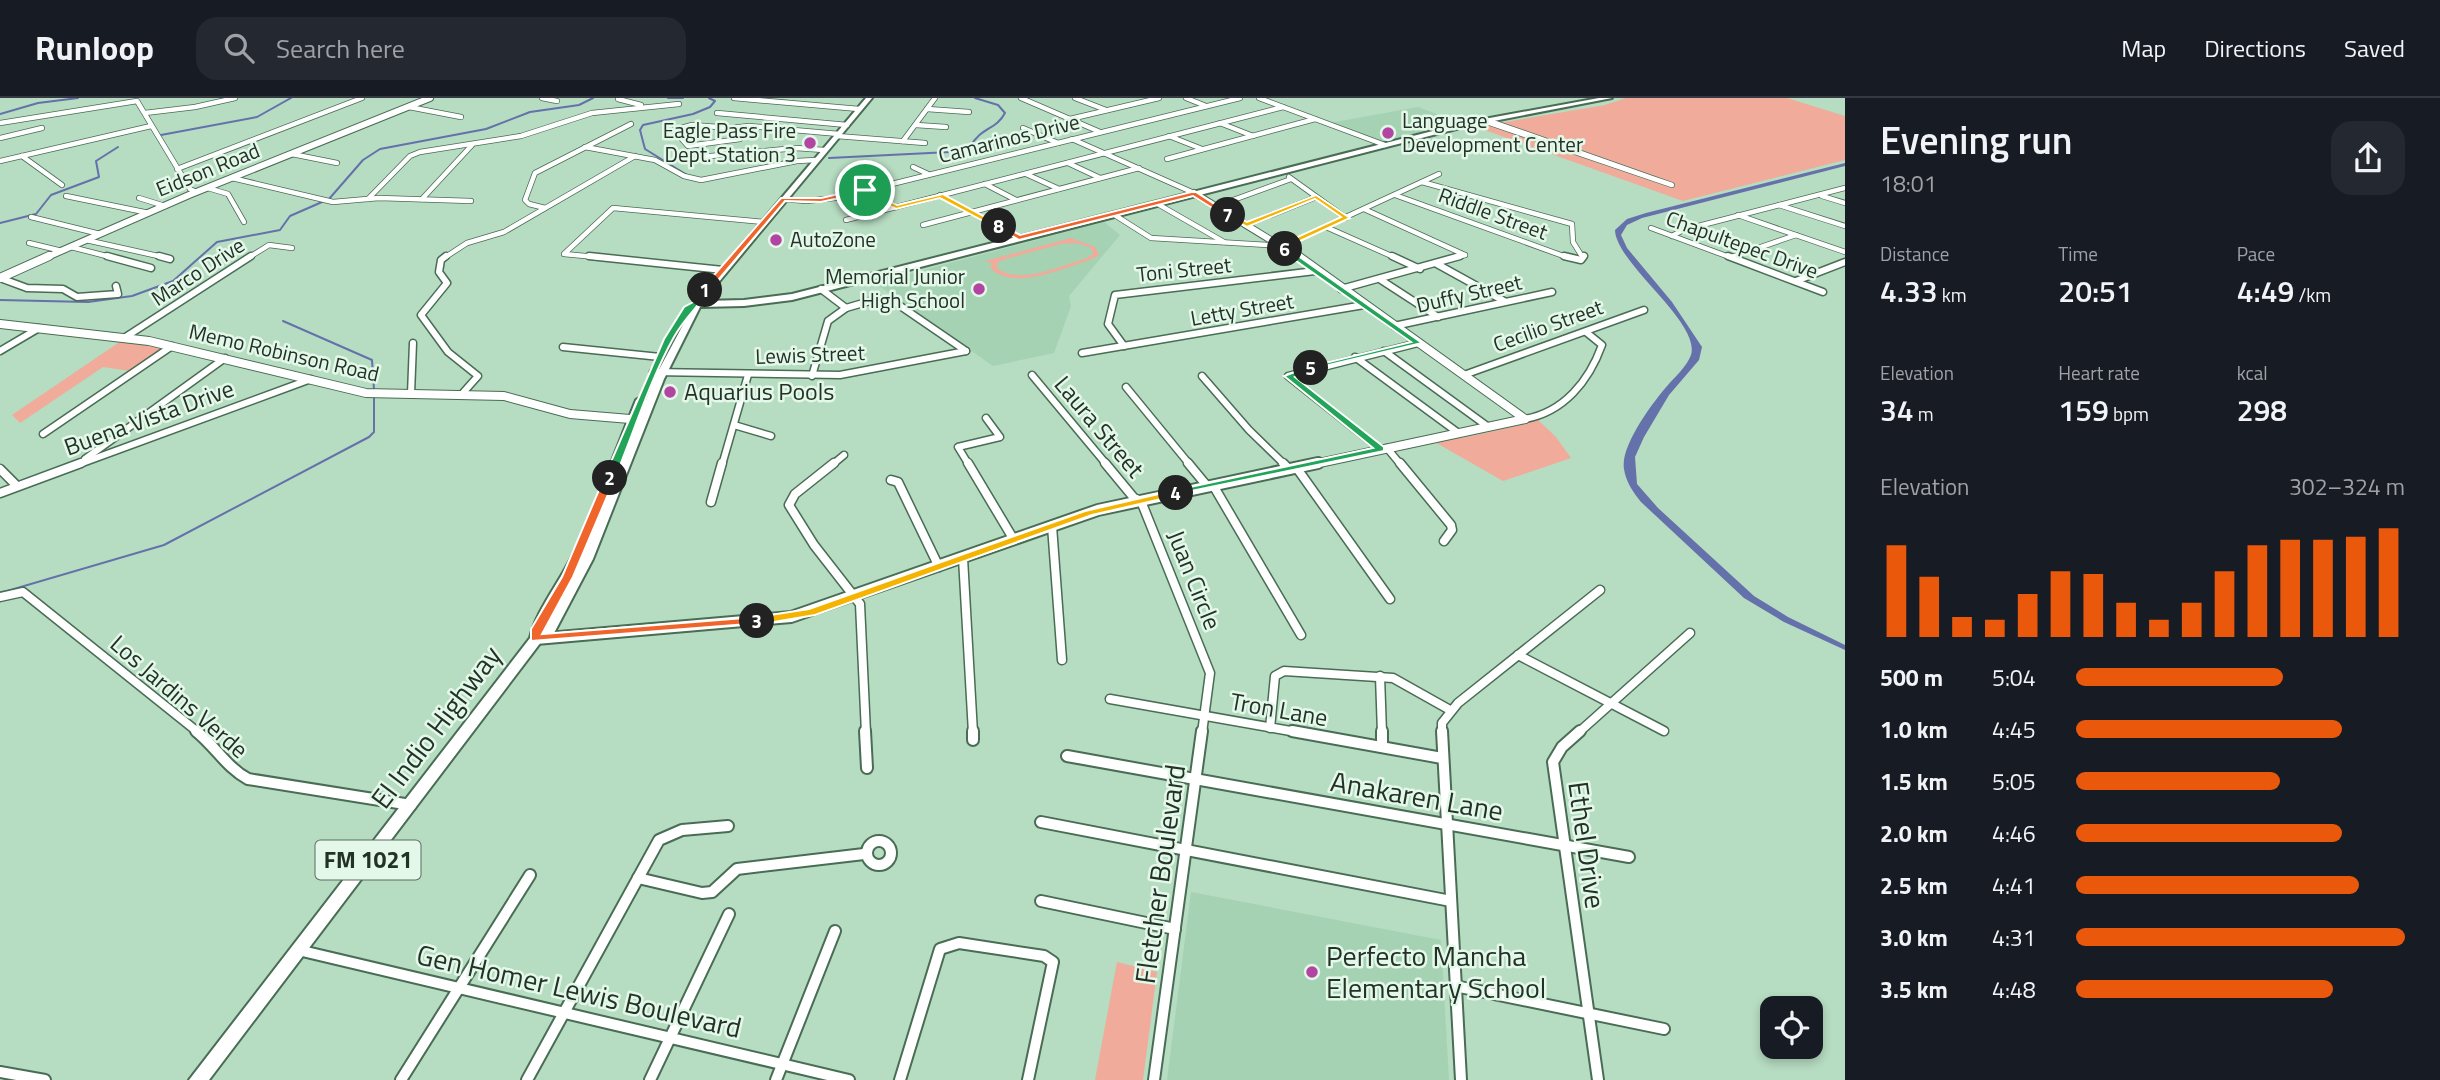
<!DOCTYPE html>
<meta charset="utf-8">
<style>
:root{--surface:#171b24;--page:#242831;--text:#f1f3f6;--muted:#9ea1a6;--line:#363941;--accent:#ea580c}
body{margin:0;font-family:"Titillium Web",sans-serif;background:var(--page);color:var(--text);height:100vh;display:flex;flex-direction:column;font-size:26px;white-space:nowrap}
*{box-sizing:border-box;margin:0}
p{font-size:23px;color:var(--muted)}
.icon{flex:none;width:38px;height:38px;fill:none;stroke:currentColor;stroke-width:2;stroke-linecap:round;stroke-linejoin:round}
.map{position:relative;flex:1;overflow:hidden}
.details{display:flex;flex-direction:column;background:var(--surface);width:595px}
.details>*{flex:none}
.tools{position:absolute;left:1760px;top:898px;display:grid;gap:14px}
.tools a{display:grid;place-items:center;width:63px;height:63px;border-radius:14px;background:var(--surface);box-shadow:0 4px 10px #0003;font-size:35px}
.pin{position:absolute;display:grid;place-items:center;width:60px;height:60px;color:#fff;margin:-30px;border:4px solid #fff;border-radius:50%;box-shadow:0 2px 7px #0007}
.km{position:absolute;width:35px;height:35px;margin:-18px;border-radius:50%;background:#222;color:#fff;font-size:19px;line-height:35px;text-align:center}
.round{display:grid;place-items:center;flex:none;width:74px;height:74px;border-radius:21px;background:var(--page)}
.head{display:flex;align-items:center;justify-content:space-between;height:119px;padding:0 35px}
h1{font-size:38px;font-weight:600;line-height:52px}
.figures{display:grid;grid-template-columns:repeat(3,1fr);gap:10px;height:119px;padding:7px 35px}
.figures div{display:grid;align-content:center}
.figures b{font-size:30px;font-weight:600}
.figures small{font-size:19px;font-weight:400}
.figures p{font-size:19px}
.chart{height:196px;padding:14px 35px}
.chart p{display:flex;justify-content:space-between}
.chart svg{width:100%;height:126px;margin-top:7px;stroke:var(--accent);stroke-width:6}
ul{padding:0 35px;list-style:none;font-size:23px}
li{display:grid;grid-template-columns:112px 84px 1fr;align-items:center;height:52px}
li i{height:18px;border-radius:9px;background:var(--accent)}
header{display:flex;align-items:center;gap:42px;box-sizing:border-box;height:98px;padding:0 35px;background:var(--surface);border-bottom:2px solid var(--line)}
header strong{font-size:33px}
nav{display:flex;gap:38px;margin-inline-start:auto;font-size:24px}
.search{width:490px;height:63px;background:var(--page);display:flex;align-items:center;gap:18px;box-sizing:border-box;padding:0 24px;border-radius:21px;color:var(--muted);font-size:26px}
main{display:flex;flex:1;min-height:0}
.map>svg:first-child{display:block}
.built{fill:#a5d2b2}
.green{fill:#f1ab9a;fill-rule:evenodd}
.water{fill:#6471aa}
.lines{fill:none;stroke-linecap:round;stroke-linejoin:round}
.stream{stroke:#6471aa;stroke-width:2}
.street-far3-casing{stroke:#496c54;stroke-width:6}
.street-far2-casing{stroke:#496c54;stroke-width:9}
.street-far1-casing{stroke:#496c54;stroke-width:11}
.street-casing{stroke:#496c54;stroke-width:14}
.secondary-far2-casing{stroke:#496c54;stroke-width:8}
.secondary-far1-casing{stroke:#496c54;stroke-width:10}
.secondary-casing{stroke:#496c54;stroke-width:14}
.primary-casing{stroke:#496c54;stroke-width:4}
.street-far3{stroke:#fff;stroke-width:4.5}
.street-far2{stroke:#fff;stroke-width:6}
.street-far1{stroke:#fff;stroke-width:8}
.street{stroke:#fff;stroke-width:10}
.secondary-far2{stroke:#fff;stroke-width:6}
.secondary-far1{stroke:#fff;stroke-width:8}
.secondary{stroke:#fff;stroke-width:10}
.primary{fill:#fff;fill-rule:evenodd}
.split-1{fill:#f0652b;stroke:#fff;stroke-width:2}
.split-2{fill:#22a559;stroke:#fff;stroke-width:2}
.split-3{fill:#f0652b;stroke:#fff;stroke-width:2}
.split-4{fill:#f5b400;stroke:#fff;stroke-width:2}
.split-5{fill:#22a559;stroke:#fff;stroke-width:2}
.split-6{fill:#22a559;stroke:#fff;stroke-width:2}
.split-7{fill:#f5b400;stroke:#fff;stroke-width:2}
.split-8{fill:#f0652b;stroke:#fff;stroke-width:2}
.split-9{fill:#f5b400;stroke:#fff;stroke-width:2}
.poi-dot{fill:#b244a2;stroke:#e4f8e9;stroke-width:2.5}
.labels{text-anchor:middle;stroke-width:5;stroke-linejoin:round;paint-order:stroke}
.far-poi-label{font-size:21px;fill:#233227;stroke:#e4f8e9;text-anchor:start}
.far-street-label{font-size:21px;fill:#233227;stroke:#e4f8e9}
.shield{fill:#e4f8e9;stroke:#5d6d61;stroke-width:2}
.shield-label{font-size:23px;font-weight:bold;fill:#233227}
.poi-label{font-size:24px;fill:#233227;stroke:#e4f8e9;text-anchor:start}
.street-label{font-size:24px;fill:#233227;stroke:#e4f8e9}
.near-street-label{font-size:28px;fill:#233227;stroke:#e4f8e9}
.near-poi-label{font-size:28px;fill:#233227;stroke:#e4f8e9;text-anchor:start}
</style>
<header>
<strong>Runloop</strong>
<div class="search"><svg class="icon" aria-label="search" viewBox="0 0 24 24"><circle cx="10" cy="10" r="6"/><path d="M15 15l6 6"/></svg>Search here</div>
<nav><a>Map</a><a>Directions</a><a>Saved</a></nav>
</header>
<main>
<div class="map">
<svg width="1845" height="982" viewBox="0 0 1845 982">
<rect width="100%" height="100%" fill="#b6dcc1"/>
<g class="built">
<polygon points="1418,9 1461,25 1382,44 1330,25"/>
<polygon points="1104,124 1120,137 1069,198 1071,208 1054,255 993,268 875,185"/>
<polygon points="1191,794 1441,842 1449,982 1167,982"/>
</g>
<g class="green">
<polygon points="1626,0 1787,0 1845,18 1845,62 1683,103 1476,29 1605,7"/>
<path d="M 1071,140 L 1095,149 L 1099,157 L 1090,162 C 1062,170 1016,193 991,171 L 991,165 L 985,163 ZM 1061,146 L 1077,145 L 1091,150 L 1093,156 L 1087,160 C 1062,167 1020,188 997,170 L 997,166 L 1002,162 Z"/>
<polygon points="121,243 163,250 130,273 103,269 20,325 12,317"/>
<polygon points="1538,322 1556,339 1571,360 1503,383 1433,343 1458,337 1462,340 1512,329 1508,326"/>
<polygon points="1117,864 1157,874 1143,982 1095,982"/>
</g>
<path class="water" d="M 1845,65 L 1845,68 L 1642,120 L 1627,127 L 1621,137 L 1627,150 L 1672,204 L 1702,249 L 1699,262 L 1669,297 L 1644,339 L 1635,359 L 1637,386 L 1658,410 L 1754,498 L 1788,519 L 1845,547 L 1845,552 L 1784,524 L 1744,500 L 1641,404 C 1633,394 1626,384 1624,371 C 1620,348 1653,304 1668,287 C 1675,279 1687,268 1691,257 C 1701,224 1616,166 1615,132 L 1627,121 L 1646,115 Z"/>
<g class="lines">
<g class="stream">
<polyline points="668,0 683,0"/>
<polyline points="0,16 38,5 78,0"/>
<polyline points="161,37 257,19 291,0"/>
<path d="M 829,60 L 950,54 L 970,49 C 981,29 996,32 1005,15 L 998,7 L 975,0"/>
<polyline points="687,77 645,51 640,32 643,27 693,16 710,9 715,3 709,0"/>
<polyline points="329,101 363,62 380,51 486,31 530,14 579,7 593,0"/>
<polyline points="0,125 36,116 51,97 99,79 96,63 118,49"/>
<polyline points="175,183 188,185"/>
<polyline points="0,202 88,204 132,198 173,183 217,144 280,132 290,118 322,104"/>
<polyline points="283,223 372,262 374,292"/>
<polyline points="0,495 164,447 369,339 374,334 374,300"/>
</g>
<g class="street-far3-casing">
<g id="street-far3">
<polyline points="542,0 557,3"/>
<polyline points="734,0 859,11"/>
<polyline points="1021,0 1100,34"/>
<polyline points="1075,0 1106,12"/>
<polyline points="1186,0 1206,8"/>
<polyline points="1259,0 1385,47"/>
<polyline points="618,1 641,7"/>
<polyline points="409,9 461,19"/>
<polyline points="927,11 969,14"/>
<polyline points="145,15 195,9 235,0"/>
<polyline points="717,15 847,27"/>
<polyline points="1070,21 1159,0"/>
<polyline points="1484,23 1672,87 1487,22"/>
<polyline points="0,25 137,3 190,91 196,94"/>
<polyline points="1220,25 1253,38"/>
<polygon points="692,27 731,30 740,41 688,48 674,32"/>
<polyline points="916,27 946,29"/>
<polyline points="731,30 749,28 839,36"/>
<polyline points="1023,30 1058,45"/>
<polyline points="837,38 925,45"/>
<polyline points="1169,38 1202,51"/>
<polyline points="0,40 42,30"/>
<polyline points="1072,41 1194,95"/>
<polyline points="903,43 935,0"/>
<polyline points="585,49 655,62 684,78 701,82 797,63 816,62"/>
<polyline points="292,56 337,65"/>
<polyline points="22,58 62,87"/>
<polyline points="700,59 796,50 824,52"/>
<polyline points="1167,61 1315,21"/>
<polyline points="0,63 151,28"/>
<polyline points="1068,65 1100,80"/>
<polyline points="913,69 928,76"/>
<polyline points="177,71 362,0"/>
<polyline points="1026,76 1059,91"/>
<polyline points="1289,79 1346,120"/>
<polyline points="232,80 333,104 379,100 471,103"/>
<polyline points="1422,84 1572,126 1573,144 1583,160"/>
<polyline points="985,86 1016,102"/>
<polyline points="208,90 228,96 244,124"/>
<polyline points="865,92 896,109"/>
<polyline points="940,97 1019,140"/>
<polyline points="1395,97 1569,160"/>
<polyline points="66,98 149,115"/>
<polyline points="1822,98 1845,105"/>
<polyline points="139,100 165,108"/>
<polyline points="368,101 410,58 420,54 521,38 592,15 679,6"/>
<polyline points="422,101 472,47"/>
<polyline points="783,101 806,103 835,100 1240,0"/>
<polyline points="1156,105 1224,144"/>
<polyline points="1779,107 1845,128"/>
<polyline points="1214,109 1291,81"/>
<polyline points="545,110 529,106 525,102 535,75 631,26"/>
<polyline points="1364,111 1465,157"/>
<polyline points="1113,116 1151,140 1283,148 1439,76"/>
<polyline points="1738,117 1845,154"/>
<polyline points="31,119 100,136"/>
<polyline points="846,122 1283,9"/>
<polyline points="923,127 1139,70"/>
<polyline points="1246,127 1316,99"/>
<polyline points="1326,129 1396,160"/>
<polyline points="1651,130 1732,160"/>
<polyline points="1672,138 1683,132 1845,90"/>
<polyline points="86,142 167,160"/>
<polyline points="29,145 62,153"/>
<polyline points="71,149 114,160"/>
<polyline points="1732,159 1796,137"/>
<polyline points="248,160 269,147 292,150"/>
<polyline points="444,160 467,145 504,134 635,58"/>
<polyline points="606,160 564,156 613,110 764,124"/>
<polyline points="1453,160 1465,157"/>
</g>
</g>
<g class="street-far2-casing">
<g id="street-far2">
<polyline points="107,158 151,170"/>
<polyline points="159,158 170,161"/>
<polyline points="446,158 441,162 439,174 447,185 421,217 448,254 478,278 461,297"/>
<polyline points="589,158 723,172"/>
<polyline points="1392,158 1420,171"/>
<polyline points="1564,158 1581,162 1584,158"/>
<polyline points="1728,158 1823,194"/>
<polyline points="1437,166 1504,203"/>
<polyline points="0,180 27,190 63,191 77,199 118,196 116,188"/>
<polyline points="1381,182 1438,219"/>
<polyline points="1796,183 1845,164"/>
<polyline points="821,191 846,210"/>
<polyline points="1341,191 1460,158"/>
<polyline points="1394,228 1552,194"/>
<polyline points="124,240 251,158"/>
<polyline points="1124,248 1108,226 1115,197 1315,173"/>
<polyline points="563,249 660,259"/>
<polyline points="0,253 39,230"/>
<polyline points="1384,253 1487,328"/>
<polyline points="1082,255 1364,207"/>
<polyline points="1355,259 1457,334"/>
<polyline points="653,274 840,277 966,253"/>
<polyline points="1032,277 1107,367"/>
<polyline points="1464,277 1644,212"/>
<polyline points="812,278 828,223 846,210 877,201 893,203 966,253"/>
<polyline points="1202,278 1249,332 1285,367"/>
<polyline points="1126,289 1190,367"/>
<polyline points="411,296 413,245"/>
<path d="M 1525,321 C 1564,314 1589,283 1602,247 L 1586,234"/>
<polyline points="734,327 771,338"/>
<polyline points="43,336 172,248"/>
<polyline points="1387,350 1401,367"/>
<polyline points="1380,351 1288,278 1418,245"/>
<polyline points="85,361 225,260"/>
<polyline points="77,367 311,281"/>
<polyline points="722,367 748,277"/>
<polyline points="832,367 844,357"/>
<polyline points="969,367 958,349 1000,339 986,320"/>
</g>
</g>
<g class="street-far1-casing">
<g id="street-far1">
<polyline points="834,365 795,396 789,407 814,447 860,506 866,635"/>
<polyline points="968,365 1014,442"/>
<polyline points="1105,365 1134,400 1141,403 1210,575 1202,635"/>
<polyline points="1188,365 1207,388"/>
<polyline points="1283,365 1289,371"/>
<polyline points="1400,365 1451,427 1452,432 1444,443"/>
<polyline points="1296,369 1390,501"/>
<polyline points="0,371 17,388"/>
<polyline points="891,382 898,384 939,469"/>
<polyline points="1213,387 1301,537"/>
<polyline points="0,395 81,365"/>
<polyline points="711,404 722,365"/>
<polyline points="1052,428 1062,562"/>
<polyline points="963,460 973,635"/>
<polyline points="0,499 23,494 199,635"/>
<polyline points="1518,557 1664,633"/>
<polyline points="1380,578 1382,635"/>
<polyline points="1110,601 1302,635"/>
<polyline points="1270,630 1275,578 1284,573 1393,580 1450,612"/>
<polyline points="1442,635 1442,625 1458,605 1600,492"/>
<polyline points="1578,635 1690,535"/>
</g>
</g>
<g class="street-casing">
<g id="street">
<path d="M 196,633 C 215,648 227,670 248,681 L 411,707"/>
<polyline points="865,633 867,670"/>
<polyline points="973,633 973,642"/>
<polyline points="1292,633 1442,660"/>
<polyline points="1382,633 1382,649"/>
<polyline points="1442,633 1461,982"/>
<polyline points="1580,633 1562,649 1553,664 1598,982"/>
<polyline points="1067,658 1629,759"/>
<polyline points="1041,724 1451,803"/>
<circle cx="879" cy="755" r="12"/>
<polyline points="638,780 702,795 712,794 737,771 864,756"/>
<polyline points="1041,803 1175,831"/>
<polyline points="298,852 849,982"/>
<polyline points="1455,888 1664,931"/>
<polyline points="0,974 45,982"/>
<polyline points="401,982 530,777"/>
<polyline points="527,982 659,742 682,732 728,728"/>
<polyline points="650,982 729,816"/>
<polyline points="776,982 835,833"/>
<polyline points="900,982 940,851 959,845 1044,858 1053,864 1028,982"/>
<polyline points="1154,982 1202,633"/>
</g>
</g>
<g class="secondary-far2-casing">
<g id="secondary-far2">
<polyline points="1194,95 1300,160"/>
<polyline points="45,160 189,97 430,0"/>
</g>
</g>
<g class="secondary-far1-casing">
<g id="secondary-far1">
<polyline points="1298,158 1525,321"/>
<polyline points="0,180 49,158"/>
<polyline points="0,226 149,243 366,295 504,298 570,316 642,322"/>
<polyline points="1310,367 1525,321"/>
</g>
</g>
<g class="secondary-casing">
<polyline id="secondary" points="536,541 791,519 1098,412 1318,365"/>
</g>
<g class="primary-casing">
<path id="primary" d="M 866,0 L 872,0 L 703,203 L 744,202 L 792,196 L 1468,24 L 1599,0 L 1612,0 L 1468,28 L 792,202 L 744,208 L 700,209 L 664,281 L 593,461 L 553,537 L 541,544 L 209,982 L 189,982 L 530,540 C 536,513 559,485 572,458 C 596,407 615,354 636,302 L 641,299 L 646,302 L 654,281 L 691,212 L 692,206 Z"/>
</g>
<use href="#street-far3" class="street-far3"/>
<use href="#street-far2" class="street-far2"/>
<use href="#street-far1" class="street-far1"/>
<use href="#street" class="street"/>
<use href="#secondary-far2" class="secondary-far2"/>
<use href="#secondary-far1" class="secondary-far1"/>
<use href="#secondary" class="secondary"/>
<use href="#primary" class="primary"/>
</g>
<polygon class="split-1" points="865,90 867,94 821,104 785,103 708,194 701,192 781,100 821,100"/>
<path class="split-2" d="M 703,190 L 709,192 C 698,209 684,221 674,239 C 650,282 634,334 615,380 L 606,382 L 604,380 L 664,241 L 684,209 L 693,204 Z"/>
<polygon class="split-3" points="610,377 615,380 573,479 542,536 757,519 763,523 761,525 531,543 531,531 562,479 604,380"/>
<polygon class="split-4" points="1176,392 1179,393 1179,397 1092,417 815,517 757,527 751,523 757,519 809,511 1085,413"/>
<polygon class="split-5" points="1308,269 1315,270 1295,279 1384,349 1384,353 1172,397 1172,393 1176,392 1373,350 1284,278"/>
<polygon class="split-6" points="1282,150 1287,150 1422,245 1308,272 1308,269 1411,244 1282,153"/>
<polygon class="split-7" points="1316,97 1350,120 1287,149 1288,151 1285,154 1280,147 1341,119 1315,101 1247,129 1224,117 1230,115 1247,124"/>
<polygon class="split-8" points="1191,94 1196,94 1231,117 1225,118 1193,98 1019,142 995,128 1001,127 1020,137"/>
<polygon class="split-9" points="863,91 897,107 943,96 1002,128 996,130 940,100 896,111 863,94"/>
<g class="poi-dot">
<circle cx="1388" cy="35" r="7"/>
<circle cx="810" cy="45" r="7"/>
<circle cx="776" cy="142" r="7"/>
<circle cx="979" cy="191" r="7"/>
<circle cx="670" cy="294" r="7"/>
<circle cx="1312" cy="874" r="7"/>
</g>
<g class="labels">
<g class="far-poi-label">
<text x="1402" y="30">Language<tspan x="1402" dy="24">Development Center</tspan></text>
<text x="796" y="40" text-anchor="end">Eagle Pass Fire<tspan x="796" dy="24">Dept. Station 3</tspan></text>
<text x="790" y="149">AutoZone</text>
<text x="965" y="186" text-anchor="end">Memorial Junior<tspan x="965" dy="24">High School</tspan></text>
</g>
<g class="far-street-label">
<text transform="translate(1009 41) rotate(-14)" y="7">Camarinos Drive</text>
<text transform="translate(208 72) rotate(-22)" y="7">Eidson Road</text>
<text transform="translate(1493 116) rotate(20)" y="7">Riddle Street</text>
<text transform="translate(1742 147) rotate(20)" y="7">Chapultepec Drive</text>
<text transform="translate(1184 172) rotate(-6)" y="7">Toni Street</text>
<text transform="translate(198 174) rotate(-33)" y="7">Marco Drive</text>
<text transform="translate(1469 196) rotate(-13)" y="7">Duffy Street</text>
<text transform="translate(1242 212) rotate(-10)" y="7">Letty Street</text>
<text transform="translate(1548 228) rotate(-20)" y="7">Cecilio Street</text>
<text transform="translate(284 255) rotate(13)" y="7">Memo Robinson Road</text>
<text transform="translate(810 257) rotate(-2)" y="7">Lewis Street</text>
</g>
<rect class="shield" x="315.5" y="742.5" width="105" height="39" rx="5"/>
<g class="shield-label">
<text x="368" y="770">FM 1021</text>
</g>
<g class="poi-label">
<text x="684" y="302">Aquarius Pools</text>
</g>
<g class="street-label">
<text transform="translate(149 320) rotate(-20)" y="8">Buena Vista Drive</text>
<text transform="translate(1099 329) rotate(50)" y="8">Laura Street</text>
<text transform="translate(1194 482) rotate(68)" y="8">Juan Circle</text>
<text transform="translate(179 599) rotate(41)" y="8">Los Jardins Verde</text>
<text transform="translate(1279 612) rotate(10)" y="8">Tron Lane</text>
</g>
<g class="near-street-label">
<text transform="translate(436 629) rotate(-53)" y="10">El Indio Highway</text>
<text transform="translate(1417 698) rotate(10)" y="10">Anakaren Lane</text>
<text transform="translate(1587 747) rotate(82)" y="10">Ethel Drive</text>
<text transform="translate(1160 776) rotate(-82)" y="10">Fletcher Boulevard</text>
<text transform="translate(579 893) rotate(13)" y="10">Gen Homer Lewis Boulevard</text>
</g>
<g class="near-poi-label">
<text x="1326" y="868">Perfecto Mancha<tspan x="1326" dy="32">Elementary School</tspan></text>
</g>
</g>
</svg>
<div class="tools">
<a><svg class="icon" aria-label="locate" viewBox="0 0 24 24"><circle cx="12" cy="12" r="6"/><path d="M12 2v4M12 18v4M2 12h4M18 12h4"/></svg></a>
</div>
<div class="pin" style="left:865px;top:92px;background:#1e9e55"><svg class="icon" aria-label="arrive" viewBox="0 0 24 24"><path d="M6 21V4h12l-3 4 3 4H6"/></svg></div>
<b class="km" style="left:705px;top:192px">1</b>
<b class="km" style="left:610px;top:380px">2</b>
<b class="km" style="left:757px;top:523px">3</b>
<b class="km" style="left:1176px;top:395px">4</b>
<b class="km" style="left:1311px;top:270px">5</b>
<b class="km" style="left:1285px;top:151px">6</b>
<b class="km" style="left:1228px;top:117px">7</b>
<b class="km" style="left:999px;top:128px">8</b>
</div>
<section class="details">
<div class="head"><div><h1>Evening run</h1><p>18:01</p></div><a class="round"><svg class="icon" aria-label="share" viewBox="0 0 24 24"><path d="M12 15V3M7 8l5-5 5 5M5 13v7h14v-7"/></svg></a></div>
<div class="figures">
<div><p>Distance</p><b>4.33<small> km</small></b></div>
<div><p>Time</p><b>20:51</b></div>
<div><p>Pace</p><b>4:49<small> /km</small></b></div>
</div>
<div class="figures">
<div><p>Elevation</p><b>34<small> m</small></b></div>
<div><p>Heart rate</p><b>159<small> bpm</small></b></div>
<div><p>kcal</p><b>298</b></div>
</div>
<div class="chart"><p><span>Elevation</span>302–324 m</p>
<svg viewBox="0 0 160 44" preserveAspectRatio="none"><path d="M5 44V12M15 44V23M25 44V37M35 44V38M45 44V29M55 44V21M65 44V22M75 44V32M85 44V38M95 44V32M105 44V21M115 44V12M125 44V10M135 44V10M145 44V9M155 44V6"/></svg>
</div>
<ul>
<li><b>500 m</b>5:04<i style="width:63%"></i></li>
<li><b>1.0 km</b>4:45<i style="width:81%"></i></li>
<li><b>1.5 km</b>5:05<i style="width:62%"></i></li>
<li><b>2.0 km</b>4:46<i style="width:81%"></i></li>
<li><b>2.5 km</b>4:41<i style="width:86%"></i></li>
<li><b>3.0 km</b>4:31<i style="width:100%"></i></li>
<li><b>3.5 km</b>4:48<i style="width:78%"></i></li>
</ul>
</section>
</main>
